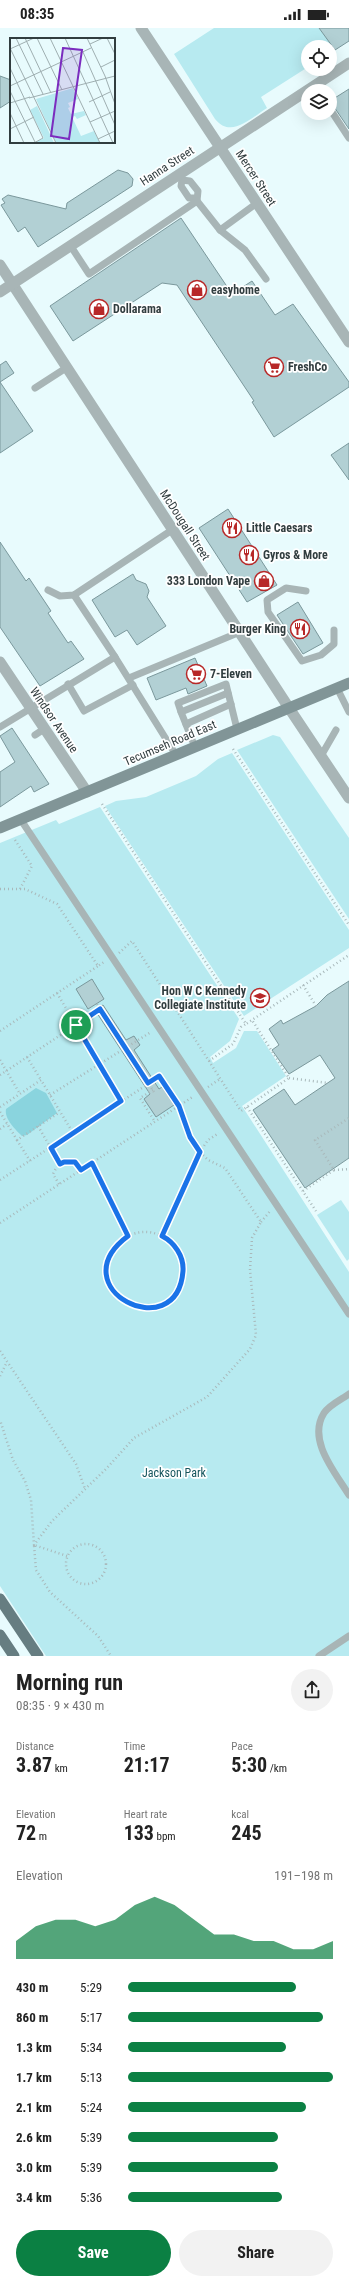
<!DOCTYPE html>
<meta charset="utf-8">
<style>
:root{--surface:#fff;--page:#f2f2f2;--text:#222;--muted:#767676;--accent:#0b8043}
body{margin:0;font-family:"Roboto Condensed",sans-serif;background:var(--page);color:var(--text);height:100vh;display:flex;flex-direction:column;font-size:15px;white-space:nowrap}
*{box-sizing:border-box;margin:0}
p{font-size:13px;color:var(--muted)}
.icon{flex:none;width:22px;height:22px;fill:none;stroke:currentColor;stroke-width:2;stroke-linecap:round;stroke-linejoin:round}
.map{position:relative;height:1628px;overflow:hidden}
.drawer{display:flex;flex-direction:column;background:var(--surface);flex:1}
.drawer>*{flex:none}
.controls{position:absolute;left:301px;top:12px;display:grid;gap:8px}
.controls a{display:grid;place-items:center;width:36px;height:36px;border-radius:50%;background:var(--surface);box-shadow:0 4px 16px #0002;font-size:20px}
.pin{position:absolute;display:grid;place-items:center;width:34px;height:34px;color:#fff;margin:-17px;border:2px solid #fff;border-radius:50%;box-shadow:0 1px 4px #0007}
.round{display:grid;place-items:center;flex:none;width:42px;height:42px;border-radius:21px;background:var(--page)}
.headline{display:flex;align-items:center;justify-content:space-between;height:68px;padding:0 16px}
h1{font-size:22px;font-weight:700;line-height:30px}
.metrics{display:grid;grid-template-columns:repeat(3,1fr);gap:6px;height:68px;padding:4px 16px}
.metrics div{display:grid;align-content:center}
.metrics b{font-size:20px;font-weight:700}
.metrics small{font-size:11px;font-weight:400}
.metrics p{font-size:11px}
.chart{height:112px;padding:8px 16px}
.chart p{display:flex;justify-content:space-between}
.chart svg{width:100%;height:72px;margin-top:4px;fill:var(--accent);opacity:.7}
.action{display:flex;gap:8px;margin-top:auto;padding:8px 16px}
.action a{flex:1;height:46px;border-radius:24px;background:var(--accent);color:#fff;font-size:16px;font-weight:700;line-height:46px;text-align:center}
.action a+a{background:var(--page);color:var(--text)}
ul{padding:0 16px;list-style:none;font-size:13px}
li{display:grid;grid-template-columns:64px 48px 1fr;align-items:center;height:30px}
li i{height:10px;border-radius:5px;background:var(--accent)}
.status{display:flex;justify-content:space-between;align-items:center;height:28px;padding:0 20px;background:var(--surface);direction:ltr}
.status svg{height:11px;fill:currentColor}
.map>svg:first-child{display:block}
.green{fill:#b7eaf0}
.water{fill:#8ad4de}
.building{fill:#b2d0d4;stroke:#7b989c}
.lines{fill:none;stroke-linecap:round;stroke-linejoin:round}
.path{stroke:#a9b9bb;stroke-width:2.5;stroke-dasharray:1 3;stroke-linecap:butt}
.service{stroke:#a8b5b6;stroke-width:7}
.minor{stroke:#a8b5b6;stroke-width:11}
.tertiary{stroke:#a8b5b6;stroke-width:11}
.secondary{stroke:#819597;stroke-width:11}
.primary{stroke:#667d81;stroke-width:11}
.route-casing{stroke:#fff;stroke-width:8}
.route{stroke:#1a73e8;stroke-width:5}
.labels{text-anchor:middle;stroke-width:3.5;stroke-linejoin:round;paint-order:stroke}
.street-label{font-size:12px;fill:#313d3f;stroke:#fff}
.poi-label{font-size:12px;font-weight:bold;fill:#313d3f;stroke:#fff;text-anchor:start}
.park-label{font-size:12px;fill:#16555d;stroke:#fff}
.inset-road{fill:none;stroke:#9fafb1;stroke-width:1}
.view{fill:#7b2cbf;fill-opacity:0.15;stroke:#7b2cbf;stroke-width:2}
.inset-edge{fill:none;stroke:#313d3f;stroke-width:2}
</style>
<div class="status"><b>08:35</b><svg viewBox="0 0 49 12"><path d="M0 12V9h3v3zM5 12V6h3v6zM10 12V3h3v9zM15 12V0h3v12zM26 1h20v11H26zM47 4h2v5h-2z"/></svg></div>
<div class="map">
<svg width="349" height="1628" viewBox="0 0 349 1628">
<rect width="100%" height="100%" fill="#e8fbfd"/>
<g class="green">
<path d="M 214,0 L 326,0 L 335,22 L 330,25 L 330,19 L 308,19 L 308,39 L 261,69 L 267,80 C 251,90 231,111 215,91 L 174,26 Z"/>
<polygon points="273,707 280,709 349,810 349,891 237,722"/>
<polygon points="232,725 349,902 349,920 244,988 105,778 116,773 146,769 196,748 218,731"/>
<polygon points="100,779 239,991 230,1013 210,1029 213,1035 236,1020 244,1003 257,1003 286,1048 242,1078 349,1244 349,1628 46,1628 0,1558 0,815 56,792 59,796"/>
<polygon points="341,1172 349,1184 349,1231 347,1233 317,1187"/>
</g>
<path class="water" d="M 36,1060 L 46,1065 L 57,1085 L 27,1107 L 22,1108 C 16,1102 4,1091 6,1081 Z"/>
<g class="building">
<polygon points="319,0 349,0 349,13 335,22"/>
<polygon points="0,48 11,52 11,73 0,80"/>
<polygon points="349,61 349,101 330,73"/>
<polygon points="118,142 128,145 133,151 132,158 38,219 25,199 18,204 1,177 5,175 2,171 8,167 66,181 67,175"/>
<polygon points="181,190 232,266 252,253 275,287 293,276 349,354 349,359 274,409 252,374 254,373 177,257 162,255 73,313 50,278"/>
<polygon points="6,333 14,345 0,354 0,337"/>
<polygon points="0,354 33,403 0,425"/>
<polygon points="349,415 349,452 331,427"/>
<polygon points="228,481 277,557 247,574 199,500"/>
<polygon points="0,514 26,553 29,550 51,583 48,585 68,615 71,613 84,631 40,658 0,599"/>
<polygon points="133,546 136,552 146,556 149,563 147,569 166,598 137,617 127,602 115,609 92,572"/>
<polygon points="298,574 323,615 303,626 277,587"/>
<polygon points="195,630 207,658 188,666 186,660 156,672 147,650"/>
<polygon points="12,700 49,756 34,764 31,758 0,779 0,744 15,734 0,708"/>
<polygon points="92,951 104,971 88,981 76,961"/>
<polygon points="349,953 349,1130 305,1160 253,1082 284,1061 295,1077 335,1050 320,1027 289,1046 272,1022 279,1017 269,1001 281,992 283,996 316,978 327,967"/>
<polygon points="103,977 126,1012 134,1008 140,1017 134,1022 159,1061 162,1059 174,1077 156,1089 144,1071 150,1066 95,982"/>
</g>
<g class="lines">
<g class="path">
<polyline points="233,721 349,897"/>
<polyline points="102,776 246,996 349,927"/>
<polyline points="15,812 32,838 20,861"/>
<polyline points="0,861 25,861 57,876 98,938 104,934"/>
<polyline points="119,925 132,913 241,1083 289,1050 252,992"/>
<polyline points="303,957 316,978"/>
<polyline points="57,965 121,1073"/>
<polyline points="97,976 154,1064"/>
<polyline points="0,1003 98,938"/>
<polyline points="27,1029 41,1052"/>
<polyline points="0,1032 20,1066"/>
<polyline points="209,1033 233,1016 241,999 246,996"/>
<polyline points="0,1047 100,981"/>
<polyline points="289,1050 328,1055"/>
<polyline points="208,1059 220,1051"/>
<polyline points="153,1062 140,1070 155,1094"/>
<polyline points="50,1067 151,1004"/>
<polyline points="0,1079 41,1052 73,1105"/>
<polyline points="247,1079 316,1183"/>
<polyline points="0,1084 17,1112 60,1084"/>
<polyline points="38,1098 60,1136"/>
<polyline points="0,1101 7,1096"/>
<polyline points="17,1112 30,1133"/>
<polyline points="92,1135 128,1208"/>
<polyline points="334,1142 349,1141"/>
<polyline points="0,1152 159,1049 179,1078 190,1109 200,1124 208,1132 225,1140 261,1194 252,1210 250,1242 256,1307 250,1321 207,1369 134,1410 106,1441 52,1493 34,1517 31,1472 25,1453 13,1432 0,1392"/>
<path d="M 59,1156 L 53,1146 C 58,1135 63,1134 75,1134 L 81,1143"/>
<polyline points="303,1163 334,1142 315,1112 349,1090"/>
<polyline points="261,1194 271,1182"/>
<polyline points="0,1195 194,1068"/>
<circle cx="145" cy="1242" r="38"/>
<polyline points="161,1208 200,1124 208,1112 219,1105"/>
<polyline points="0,1323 76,1436 85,1461"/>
<polyline points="0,1348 7,1334"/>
<circle cx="86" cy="1536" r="20"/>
<polyline points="67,1528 34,1517 36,1542 50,1564 98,1608 111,1628"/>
</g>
<g class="service">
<polyline points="330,81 349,110"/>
<polyline points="196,170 189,170 181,158 182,152 190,153 198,163 197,173"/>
<polyline points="220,202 245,222 266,251"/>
<polyline points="70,217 89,246 197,173 220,202 257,175"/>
<polyline points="35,360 66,340"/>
<polyline points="48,562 60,568 74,567 172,502"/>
<polyline points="306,563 286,560 267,572 268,584 302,633 321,627 334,616 334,602"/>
<polyline points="74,567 115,629 176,727"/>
<polyline points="129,650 240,604"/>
<polyline points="68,656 84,683 133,657"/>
<polyline points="337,660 349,684"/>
<polyline points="181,684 178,675 226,656 237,701"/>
<polyline points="186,696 231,676"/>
<polyline points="0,699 115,629"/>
<polyline points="35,707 44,701"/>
<polyline points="195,719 181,684 228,665"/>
<polyline points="321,728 336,702"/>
<polyline points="21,792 349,1286"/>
<path d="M 349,1366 C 342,1371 329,1377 324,1385 C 307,1412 335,1444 349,1467"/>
<polyline points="319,1628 349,1608"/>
</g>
<g class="minor">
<polyline points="141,0 349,314"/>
<polyline points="0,237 289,680"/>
<polyline points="0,264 349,35"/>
<polyline points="0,634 87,764"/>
</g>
<polyline class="tertiary" points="289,680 349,770"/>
<polyline class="secondary" points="0,800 349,655"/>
<g class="primary">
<polyline points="0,1571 38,1628"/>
<polyline points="0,1607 14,1628"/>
</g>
</g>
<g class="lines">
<g class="route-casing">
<path id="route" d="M 100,981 L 148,1055 L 159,1048 L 179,1078 L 190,1109 L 200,1124 L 162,1208 C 174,1214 184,1228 183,1243 C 177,1320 58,1260 128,1208 L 92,1135 L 81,1142 L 75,1134 L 64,1134 L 60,1136 L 51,1120 L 121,1073 L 76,997 Z"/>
</g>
<use href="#route" class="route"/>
</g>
<defs>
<g id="shop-ring" transform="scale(1)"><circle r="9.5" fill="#fff" stroke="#b72828" stroke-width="1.5"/><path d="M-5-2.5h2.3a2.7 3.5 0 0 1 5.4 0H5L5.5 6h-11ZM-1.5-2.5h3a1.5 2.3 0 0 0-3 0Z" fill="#b72828"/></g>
<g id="supermarket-ring" transform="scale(1)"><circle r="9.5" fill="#fff" stroke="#b72828" stroke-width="1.5"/><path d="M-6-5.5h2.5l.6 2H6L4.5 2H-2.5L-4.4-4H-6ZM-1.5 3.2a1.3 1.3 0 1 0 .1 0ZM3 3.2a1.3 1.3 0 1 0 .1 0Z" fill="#b72828"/></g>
<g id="restaurant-ring" transform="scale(1)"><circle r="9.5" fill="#fff" stroke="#b72828" stroke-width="1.5"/><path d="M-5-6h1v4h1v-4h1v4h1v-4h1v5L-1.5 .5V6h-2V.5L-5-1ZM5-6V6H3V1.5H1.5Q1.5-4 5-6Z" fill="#b72828"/></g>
<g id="school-ring" transform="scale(1)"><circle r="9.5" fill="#fff" stroke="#b72828" stroke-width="1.5"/><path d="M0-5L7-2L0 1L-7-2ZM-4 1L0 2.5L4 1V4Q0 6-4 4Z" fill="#b72828"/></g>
</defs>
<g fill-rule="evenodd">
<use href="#shop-ring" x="197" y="262"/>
<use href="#shop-ring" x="99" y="281"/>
<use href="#supermarket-ring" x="274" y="339"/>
<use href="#restaurant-ring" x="232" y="500"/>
<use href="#restaurant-ring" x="249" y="527"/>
<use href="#shop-ring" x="264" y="553"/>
<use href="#restaurant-ring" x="300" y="601"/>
<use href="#supermarket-ring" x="196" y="646"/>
<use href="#school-ring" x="260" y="970"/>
</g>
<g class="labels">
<g class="street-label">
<text transform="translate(167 138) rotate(-33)" y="4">Hanna Street</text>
<text transform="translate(256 150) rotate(57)" y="4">Mercer Street</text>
<text transform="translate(185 497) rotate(57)" y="4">McDougall Street</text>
<text transform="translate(54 692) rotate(56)" y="4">Windsor Avenue</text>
<text transform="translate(170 715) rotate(-23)" y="4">Tecumseh Road East</text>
</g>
<g class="poi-label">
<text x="211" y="266">easyhome</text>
<text x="113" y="285">Dollarama</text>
<text x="288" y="343">FreshCo</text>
<text x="246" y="504">Little Caesars</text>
<text x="263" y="531">Gyros &amp; More</text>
<text x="250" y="557" text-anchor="end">333 London Vape</text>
<text x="286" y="605" text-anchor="end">Burger King</text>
<text x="210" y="650">7-Eleven</text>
<text x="246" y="967" text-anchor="end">Hon W C Kennedy<tspan x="246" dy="14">Collegiate Institute</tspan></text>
</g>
<g class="park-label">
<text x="174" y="1449">Jackson Park</text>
</g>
</g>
<g transform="translate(10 10)">
<rect width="105" height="105" fill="#e8fbfd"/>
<path d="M 63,50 L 68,61 L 58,65 L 60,69 L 58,70 L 61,76 L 74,73 L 76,77 L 67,81 L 65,78 L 62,79 L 71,98 L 84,93 L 90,105 L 46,105 L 26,61 ZM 27,68 L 44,105 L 24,105 L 34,100 L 20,72 Z" fill="#b7eaf0"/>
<path class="inset-road" d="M 6,0 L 33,56M 15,0 L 41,55M 27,0 L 52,52M 40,0 L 90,105M 55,0 L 103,105M 77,0 L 95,38 L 105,66M 97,0 L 105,16M 80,6 L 93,0M 0,10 L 46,105M 0,11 L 24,0M 73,14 L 105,87M 91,29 L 105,22M 0,30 L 33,100 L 24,105M 0,48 L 81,10M 0,53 L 25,104M 19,60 L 105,38M 79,64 L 100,54M 0,65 L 20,59M 0,75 L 14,105M 80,84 L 105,73M 0,91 L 24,79M 88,101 L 105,93"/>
<path class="view" d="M 53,10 L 72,12 L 59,101 L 41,98 Z"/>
<rect width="105" height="105" class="inset-edge"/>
</g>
</svg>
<div class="controls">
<a><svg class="icon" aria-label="locate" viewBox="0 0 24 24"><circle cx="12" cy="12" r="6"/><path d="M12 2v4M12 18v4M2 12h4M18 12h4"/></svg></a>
<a><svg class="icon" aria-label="layers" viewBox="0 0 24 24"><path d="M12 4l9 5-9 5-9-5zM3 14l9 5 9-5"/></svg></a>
</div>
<div class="pin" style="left:76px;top:997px;background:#1e9e55"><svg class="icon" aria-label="arrive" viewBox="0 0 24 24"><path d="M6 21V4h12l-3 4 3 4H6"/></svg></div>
</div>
<section class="drawer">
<div class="headline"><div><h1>Morning run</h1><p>08:35 · 9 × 430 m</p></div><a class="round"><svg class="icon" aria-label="share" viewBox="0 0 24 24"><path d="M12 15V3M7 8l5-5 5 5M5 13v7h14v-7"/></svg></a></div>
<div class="metrics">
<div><p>Distance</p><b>3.87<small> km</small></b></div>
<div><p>Time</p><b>21:17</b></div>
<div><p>Pace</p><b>5:30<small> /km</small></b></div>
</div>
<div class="metrics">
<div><p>Elevation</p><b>72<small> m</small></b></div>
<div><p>Heart rate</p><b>133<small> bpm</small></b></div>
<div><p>kcal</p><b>245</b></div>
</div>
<div class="chart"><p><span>Elevation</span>191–198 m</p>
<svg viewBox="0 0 160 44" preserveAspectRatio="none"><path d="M0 44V33L10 24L20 20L30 20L40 24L50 20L60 11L70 6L80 11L90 20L100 29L110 29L120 33L130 33L140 38L150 38L160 33V44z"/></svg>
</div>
<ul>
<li><b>430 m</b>5:29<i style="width:82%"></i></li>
<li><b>860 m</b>5:17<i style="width:95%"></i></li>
<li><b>1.3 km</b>5:34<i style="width:77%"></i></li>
<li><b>1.7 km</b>5:13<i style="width:100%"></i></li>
<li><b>2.1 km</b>5:24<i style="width:87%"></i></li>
<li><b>2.6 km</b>5:39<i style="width:73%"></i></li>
<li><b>3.0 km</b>5:39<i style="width:73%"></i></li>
<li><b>3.4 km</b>5:36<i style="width:75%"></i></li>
</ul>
<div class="action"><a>Save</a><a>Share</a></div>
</section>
